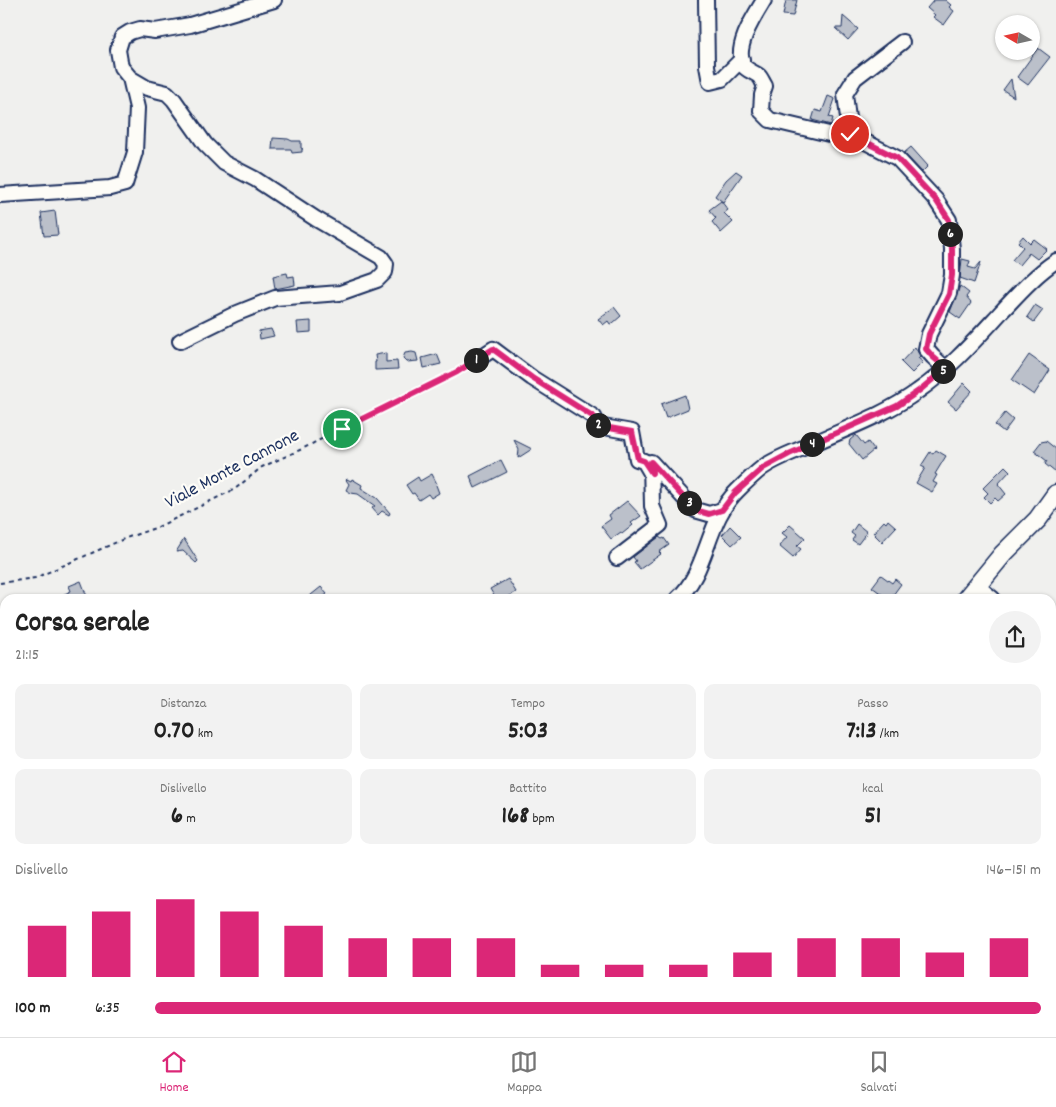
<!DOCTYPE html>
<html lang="it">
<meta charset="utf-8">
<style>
:root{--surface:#fff;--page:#f2f2f2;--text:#222;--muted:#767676;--line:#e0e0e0;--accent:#db2777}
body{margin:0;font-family:Dekko,sans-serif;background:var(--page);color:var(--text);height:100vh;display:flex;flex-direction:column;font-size:19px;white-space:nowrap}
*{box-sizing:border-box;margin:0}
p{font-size:16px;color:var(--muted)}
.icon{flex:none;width:28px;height:28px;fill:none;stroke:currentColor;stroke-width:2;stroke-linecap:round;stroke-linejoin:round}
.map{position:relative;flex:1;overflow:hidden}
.sheet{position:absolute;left:0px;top:594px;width:1056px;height:444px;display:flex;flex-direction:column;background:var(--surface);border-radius:15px 15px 0 0;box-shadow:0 1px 4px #0004}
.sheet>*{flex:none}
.needle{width:32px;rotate:279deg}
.tools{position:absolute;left:995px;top:15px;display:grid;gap:10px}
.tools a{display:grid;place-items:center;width:45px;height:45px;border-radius:50%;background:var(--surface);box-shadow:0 1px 4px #0004;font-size:25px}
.pin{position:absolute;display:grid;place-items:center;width:42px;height:42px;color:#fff;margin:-21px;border:2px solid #fff;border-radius:50%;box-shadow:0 1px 5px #0007}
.km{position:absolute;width:25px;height:25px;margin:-12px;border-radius:50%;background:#222;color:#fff;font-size:14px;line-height:25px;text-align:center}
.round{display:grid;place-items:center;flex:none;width:52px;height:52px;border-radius:26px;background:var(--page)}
.summary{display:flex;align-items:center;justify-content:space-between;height:85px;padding:0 15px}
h1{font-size:28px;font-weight:700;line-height:38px}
.metrics{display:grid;grid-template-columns:repeat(3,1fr);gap:8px;height:85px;padding:5px 15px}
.metrics div{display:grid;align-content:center;border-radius:10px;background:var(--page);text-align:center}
.metrics b{font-size:25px;font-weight:700}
.metrics small{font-size:14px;font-weight:400}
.metrics p{font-size:14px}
.chart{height:140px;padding:10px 15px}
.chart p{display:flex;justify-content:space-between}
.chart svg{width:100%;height:90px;margin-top:5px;stroke:var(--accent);stroke-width:6}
ul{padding:0 15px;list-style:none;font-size:16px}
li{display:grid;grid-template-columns:80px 60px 1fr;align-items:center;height:38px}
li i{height:12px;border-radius:6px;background:var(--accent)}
.dock{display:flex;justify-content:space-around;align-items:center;height:70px;border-top:1px solid var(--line);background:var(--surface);font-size:14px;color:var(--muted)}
.dock a{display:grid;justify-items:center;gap:2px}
.dock .selected{color:var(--accent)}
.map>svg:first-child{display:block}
.building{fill:#bbc0ca;stroke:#1b2f5e}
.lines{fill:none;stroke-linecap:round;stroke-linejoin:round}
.minor-casing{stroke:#1b2f5e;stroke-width:18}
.major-casing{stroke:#1b2f5e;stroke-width:21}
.path{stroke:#1b2f5e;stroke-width:2;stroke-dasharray:4 4;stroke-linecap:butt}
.minor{stroke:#fdfcf7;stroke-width:14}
.major{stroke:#fdfcf7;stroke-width:18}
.route-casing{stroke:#fff;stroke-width:10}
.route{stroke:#db2777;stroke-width:6}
.labels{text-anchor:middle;stroke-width:4.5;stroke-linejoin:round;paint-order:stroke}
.street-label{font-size:19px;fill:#1b2f5e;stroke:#fdfcf7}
</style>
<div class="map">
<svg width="1056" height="1037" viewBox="0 0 1056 1037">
<rect width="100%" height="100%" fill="#f0f0ee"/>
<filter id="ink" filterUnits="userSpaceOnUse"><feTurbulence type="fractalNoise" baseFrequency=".02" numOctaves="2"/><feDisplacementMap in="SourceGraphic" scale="10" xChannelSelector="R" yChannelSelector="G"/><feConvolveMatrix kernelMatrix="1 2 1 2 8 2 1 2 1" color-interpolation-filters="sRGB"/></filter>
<g filter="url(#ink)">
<g class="building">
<polygon points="786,0 797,0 793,16 783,15"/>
<polygon points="934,0 945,0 951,5 949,7 954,11 944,25 933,17 935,15 927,8"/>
<polygon points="843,16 858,29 848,40 835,28 842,28"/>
<polygon points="1038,48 1050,57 1028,85 1017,77"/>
<polygon points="1011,79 1014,97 1003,90"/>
<polygon points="828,96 835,99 829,117 833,118 831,125 812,120 815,110 822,112"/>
<polygon points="273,138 288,139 292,141 301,141 301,148 303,149 302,149 302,152 292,153 291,149 272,149"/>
<polygon points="911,147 928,166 922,172 904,153"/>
<polygon points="736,171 742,175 723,202 715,196 726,180"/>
<polygon points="721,201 728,210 724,213 733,222 721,233 712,222 716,218 709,210"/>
<polygon points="55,211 58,235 44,236 41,213"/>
<polygon points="1023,236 1030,243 1034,239 1047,249 1037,259 1029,253 1019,265 1012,260 1023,247 1018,242"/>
<polygon points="962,259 970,261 968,267 975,269 981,262 974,283 960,278"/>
<polygon points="287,273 288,277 294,276 295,285 275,289 273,276"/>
<polygon points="960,286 969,293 966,297 971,303 960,319 950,312"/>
<polygon points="1035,305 1043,310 1034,322 1027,317"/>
<polygon points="614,307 621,316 613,323 610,324 608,321 603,325 598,319"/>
<polygon points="311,321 311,332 298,333 297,322"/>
<polygon points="271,329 274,336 260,339 259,331"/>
<polygon points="915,347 920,356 918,358 923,362 912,373 901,362"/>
<polygon points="412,352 416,353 418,361 407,362 403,358 405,353"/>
<polygon points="386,353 386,362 397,361 398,369 375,370 375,362 376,362 375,355"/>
<polygon points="437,354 441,364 424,368 422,358"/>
<polygon points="1029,355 1050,370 1034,395 1012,380"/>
<polygon points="964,383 972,391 956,409 948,402"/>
<polygon points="685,395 688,409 666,418 661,404"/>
<polygon points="1005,413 1013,420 1004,432 995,425"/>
<polygon points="856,435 864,445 868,442 874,450 862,460 849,444 850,440"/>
<polygon points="514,440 532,449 518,458 519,450"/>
<polygon points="1046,441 1056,449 1056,473 1045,464 1047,461 1034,451 1041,442"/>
<polygon points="936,450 946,456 935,474 937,475 933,482 937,484 932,492 916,483 925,468 921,466 930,452 933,454"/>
<polygon points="501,460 507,472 475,488 470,476"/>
<polygon points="1005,466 1010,471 998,484 1006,494 998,501 995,498 990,503 984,497 988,493 983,488"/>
<polygon points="432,474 437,484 436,485 439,493 431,498 428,494 419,500 414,493 412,494 406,485 418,477 420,481"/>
<polygon points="347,479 351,481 352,479 362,485 361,488 377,498 390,513 389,515 382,511 378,515 372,508 375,506 358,494 351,493 346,490 349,484 346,480"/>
<polygon points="627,501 641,516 631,523 633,525 622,534 621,532 611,539 601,526 611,519 609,515"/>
<polygon points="888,520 896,527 882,542 873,533 884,521 886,523"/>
<polygon points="857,524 867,532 858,544 852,540 855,536 851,533"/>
<polygon points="790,525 805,538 797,546 801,549 793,558 779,546 787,537 782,533"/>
<polygon points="730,526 741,537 732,545 722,535"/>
<polygon points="659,537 662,539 664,538 669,545 659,552 661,554 640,569 634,562 636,561 633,557"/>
<polygon points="184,539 198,561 196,563 183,551 176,552"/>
<polygon points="881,575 892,583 895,579 901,584 890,599 883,599 881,598 883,595 872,587"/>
<polygon points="508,579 516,592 505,599 496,599 490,589"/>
<polygon points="81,581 88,599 54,599 71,591 69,586"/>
<polygon points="321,587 327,594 321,599 306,599"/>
</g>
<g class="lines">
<g class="minor-casing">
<g id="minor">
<polyline points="706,0 707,66 710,82 722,79 742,59"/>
<path d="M 764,0 C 755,15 734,46 743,65 C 747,71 754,72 759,76 C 761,78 763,83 765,86 L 762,95 L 761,111 L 770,120 L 829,134 L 850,134 L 897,158 L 936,200 L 949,220 L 952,249 L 952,275 L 949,293 L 929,334 L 926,349 L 933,357 L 946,369"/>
<polyline points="850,134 845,94 855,78 902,42"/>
<polyline points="0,195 110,188 125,184 135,152 137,108 130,78"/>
<polyline points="180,341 235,314 275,298 340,293 377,280 385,272 386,264 381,257 316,219 255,179 224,163 205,144 174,100 167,93 147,88 130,78 121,67 118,50 122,37 130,32 140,29 155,31 190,25 274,0"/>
<polyline points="484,355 493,349 532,378 594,417 598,426 632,432 637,459 644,461 651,473"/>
<polyline points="617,558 660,525 652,506 651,462 695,510 709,514 722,510"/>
<polyline points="977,586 993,599"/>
<path d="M 677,599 C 708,572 706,521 737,491 C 745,483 753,475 762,468 C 776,458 794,452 810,445 C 847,428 885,415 918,391 C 950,369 977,338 1003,310 C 1019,293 1036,274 1056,261"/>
<polyline points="1051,639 1056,640"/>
<polyline points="1020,1032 1027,1037"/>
<polyline points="235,1037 238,1032"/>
</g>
</g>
<g class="major-casing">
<g id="major">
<polyline points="966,599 1003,554 1038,519 1056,494"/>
<polyline points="731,1037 733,1032"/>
</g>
</g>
<polyline class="path" points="0,583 35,578 126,538 158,527 235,489 262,467 302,449 380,409 457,373 475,361"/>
<use href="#minor" class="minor"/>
<use href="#major" class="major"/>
</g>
</g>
<g class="lines" filter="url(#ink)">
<g class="route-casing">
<polyline id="route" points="342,429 457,372 493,349 532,378 594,417 598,426 632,432 638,459 644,461 652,473 651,462 695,510 709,514 722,510 735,493 763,468 789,454 897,406 920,390 946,368 933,357 926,349 929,334 949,294 952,275 952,249 949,220 936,200 897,158 850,134"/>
</g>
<use href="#route" class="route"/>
</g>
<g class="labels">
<g class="street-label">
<text transform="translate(231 467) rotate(-28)" y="7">Viale Monte Cannone</text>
</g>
</g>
</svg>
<div class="tools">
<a><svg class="needle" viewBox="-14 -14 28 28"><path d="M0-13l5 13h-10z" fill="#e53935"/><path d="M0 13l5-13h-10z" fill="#767676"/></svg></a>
</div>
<div class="pin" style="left:342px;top:429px;background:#1e9e55"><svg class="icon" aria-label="arrive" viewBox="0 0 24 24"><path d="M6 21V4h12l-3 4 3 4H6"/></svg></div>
<div class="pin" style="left:850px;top:134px;background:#d93025"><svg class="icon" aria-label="check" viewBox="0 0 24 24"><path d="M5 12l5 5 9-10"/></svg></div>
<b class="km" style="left:476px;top:360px">1</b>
<b class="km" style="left:598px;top:425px">2</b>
<b class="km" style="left:689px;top:503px">3</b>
<b class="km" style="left:812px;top:444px">4</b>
<b class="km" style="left:943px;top:371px">5</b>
<b class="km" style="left:950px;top:234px">6</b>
<section class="sheet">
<div class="summary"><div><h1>Corsa serale</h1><p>21:15</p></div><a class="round"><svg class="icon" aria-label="share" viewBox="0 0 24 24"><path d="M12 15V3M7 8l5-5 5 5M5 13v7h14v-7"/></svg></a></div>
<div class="metrics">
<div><p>Distanza</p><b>0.70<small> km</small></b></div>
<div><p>Tempo</p><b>5:03</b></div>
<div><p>Passo</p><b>7:13<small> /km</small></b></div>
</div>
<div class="metrics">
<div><p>Dislivello</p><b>6<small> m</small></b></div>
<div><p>Battito</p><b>168<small> bpm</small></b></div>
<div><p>kcal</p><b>51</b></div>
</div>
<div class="chart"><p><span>Dislivello</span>146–151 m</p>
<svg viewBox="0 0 160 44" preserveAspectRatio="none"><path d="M5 44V19M15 44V12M25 44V6M35 44V12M45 44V19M55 44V25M65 44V25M75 44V25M85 44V38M95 44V38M105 44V38M115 44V32M125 44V25M135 44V25M145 44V32M155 44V25"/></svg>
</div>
<ul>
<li><b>100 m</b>6:35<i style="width:100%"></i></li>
</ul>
</section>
</div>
<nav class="dock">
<a class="selected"><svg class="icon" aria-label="home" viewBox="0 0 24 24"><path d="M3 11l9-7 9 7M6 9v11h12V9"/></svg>Home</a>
<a><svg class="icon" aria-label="map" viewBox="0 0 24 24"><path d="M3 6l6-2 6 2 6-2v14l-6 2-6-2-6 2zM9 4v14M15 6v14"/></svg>Mappa</a>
<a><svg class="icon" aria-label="saved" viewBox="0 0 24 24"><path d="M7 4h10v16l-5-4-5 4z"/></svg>Salvati</a>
</nav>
